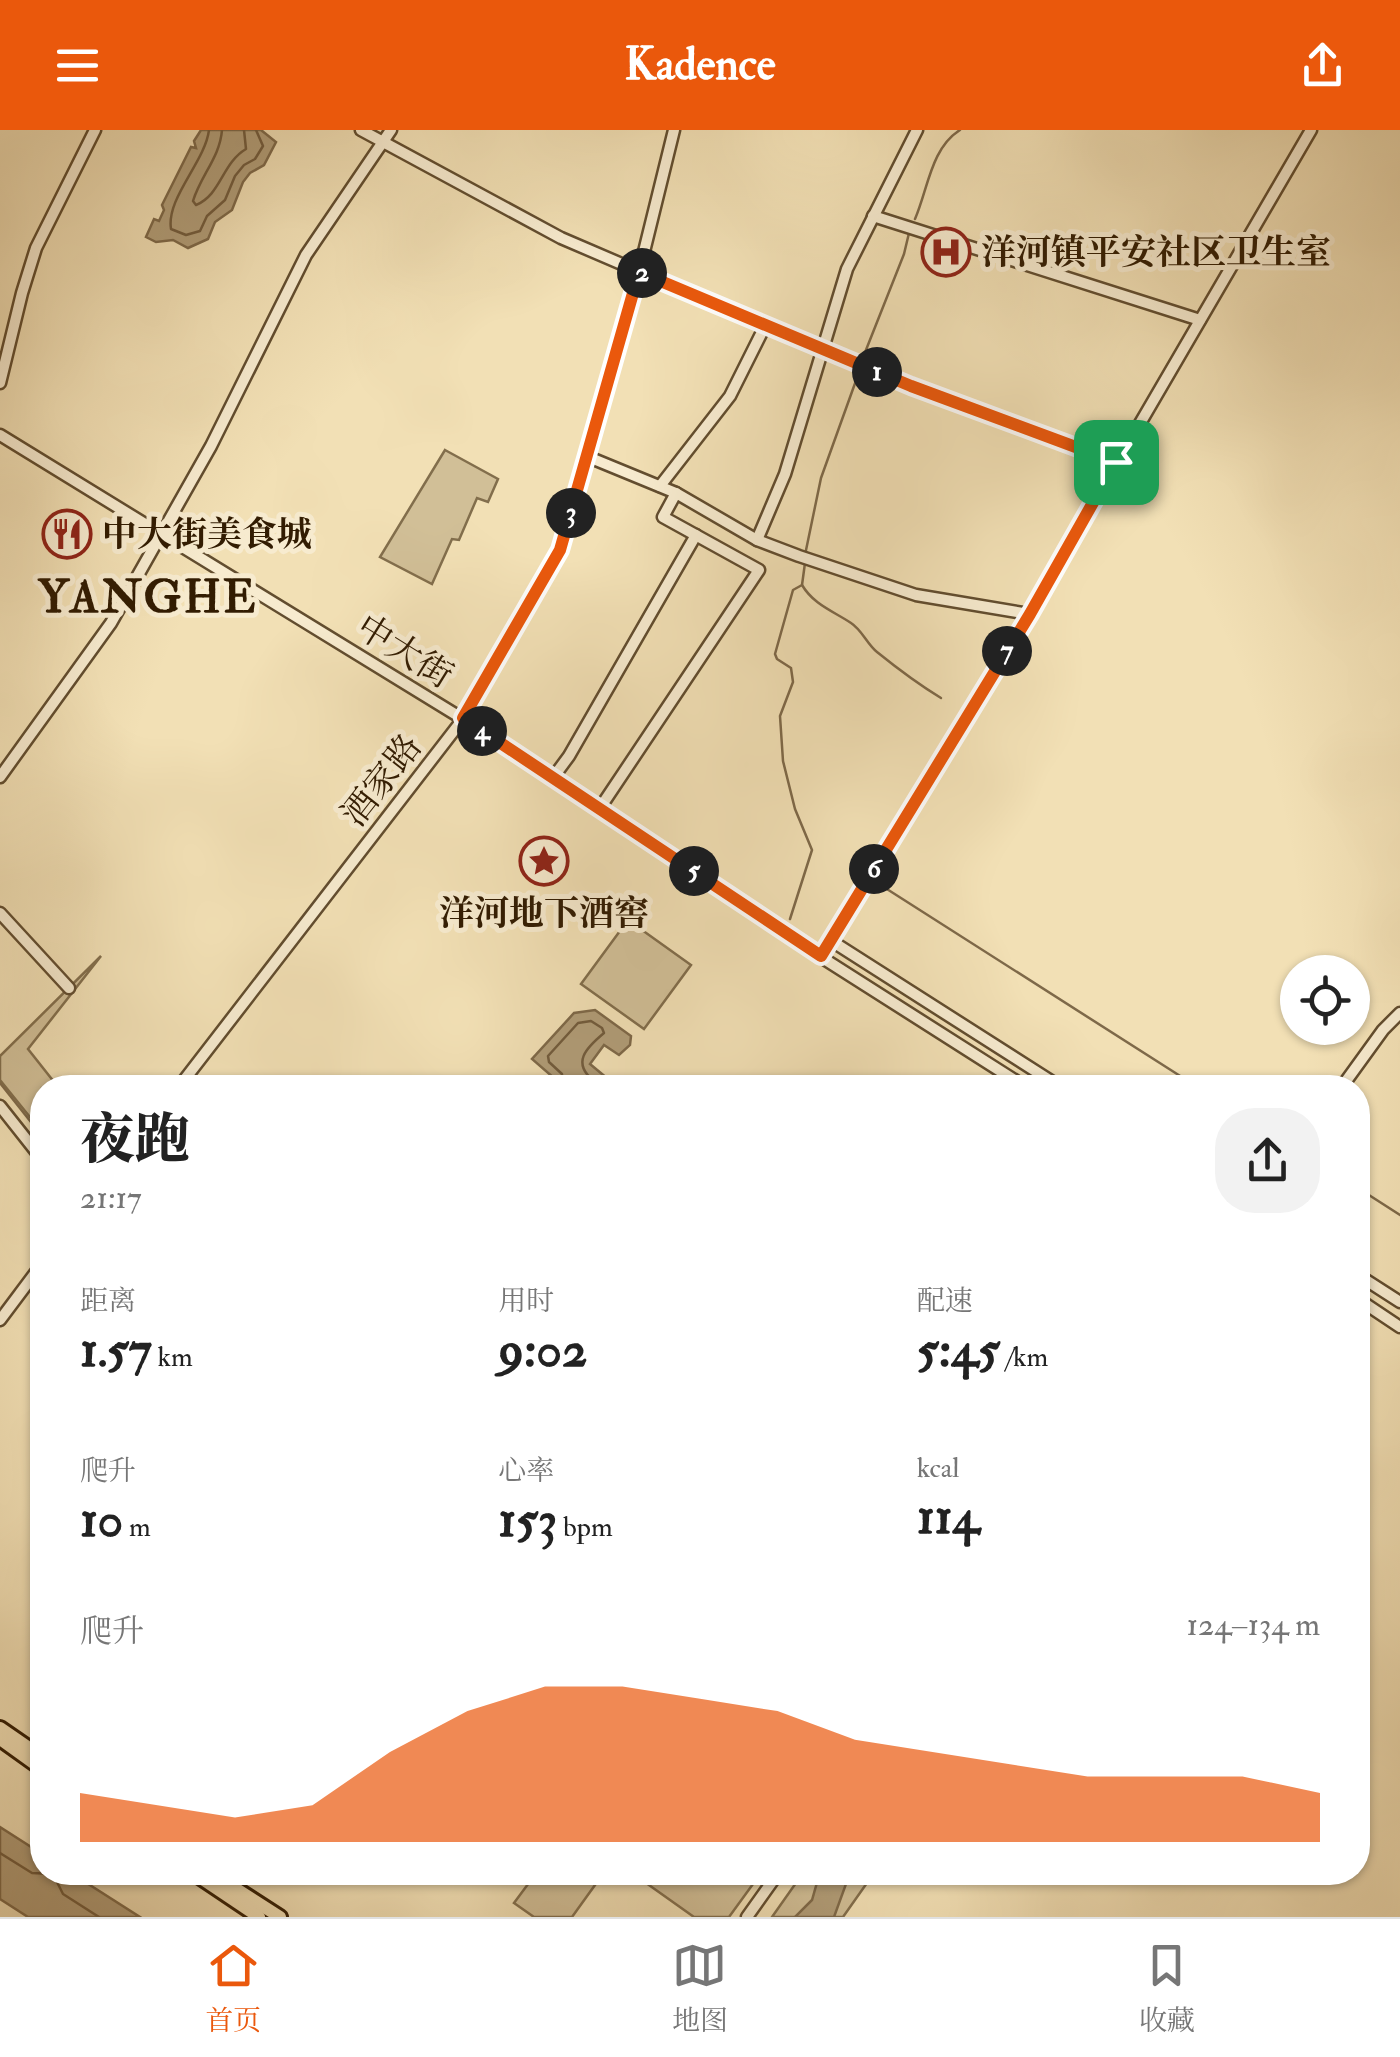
<!DOCTYPE html>
<html lang="zh">
<meta charset="utf-8">
<style>
:root{--surface:#fff;--page:#f2f2f2;--text:#222;--muted:#767676;--line:#e0e0e0;--accent:#ea580c}
body{margin:0;font-family:"IM FELL Double Pica","Noto Serif SC",serif;background:var(--page);color:var(--text);height:100vh;display:flex;flex-direction:column;font-size:38px;white-space:nowrap}
*{box-sizing:border-box;margin:0}
p{font-size:32px;color:var(--muted)}
.icon{flex:none;width:55px;height:55px;fill:none;stroke:currentColor;stroke-width:2;stroke-linecap:round;stroke-linejoin:round}
.map{position:relative;flex:1;overflow:hidden}
.panel{position:absolute;left:30px;top:945px;width:1340px;height:810px;display:flex;flex-direction:column;background:var(--surface);border-radius:40px;box-shadow:0 2px 8px #0004}
.panel>*{flex:none}
.tools{position:absolute;left:1280px;top:825px;display:grid;gap:20px}
.tools a{display:grid;place-items:center;width:90px;height:90px;border-radius:50%;background:var(--surface);box-shadow:0 2px 8px #0004;font-size:50px}
.pin{position:absolute;display:grid;place-items:center;width:85px;height:85px;color:#fff;margin:-42px;border-radius:20px;box-shadow:0 5px 15px #0006}
.km{position:absolute;width:50px;height:50px;margin:-25px;border-radius:50%;background:#222;color:#fff;font-size:28px;line-height:50px;text-align:center}
.round{display:grid;place-items:center;flex:none;width:105px;height:105px;border-radius:40px;background:var(--page)}
.summary{display:flex;align-items:center;justify-content:space-between;height:170px;padding:0 50px}
h1{font-size:55px;font-weight:800;line-height:75px}
.stats{display:grid;grid-template-columns:repeat(3,1fr);gap:15px;height:170px;padding:10px 50px}
.stats div{display:grid;align-content:center}
.stats b{font-size:50px;font-weight:800}
.stats small{font-size:28px;font-weight:400}
.stats p{font-size:28px}
.chart{height:280px;padding:20px 50px}
.chart p{display:flex;justify-content:space-between}
.chart svg{width:100%;height:180px;margin-top:10px;fill:var(--accent);opacity:.7}
header{display:flex;justify-content:space-between;align-items:center;height:130px;padding:0 50px;background:var(--accent);color:#fff;font-size:45px;font-weight:800}
.menu{display:flex;justify-content:space-around;align-items:center;height:140px;border-top:2px solid var(--line);background:var(--surface);font-size:28px;color:var(--muted)}
.menu a{display:grid;justify-items:center;gap:5px}
.menu .on{color:var(--accent)}
.map>svg:first-child{display:block}
.green{fill:#d1bf97;stroke:#826e4c;stroke-width:2.5}
.water{fill:#b19d78;stroke:#7e6949;stroke-width:2.5}
.lines{fill:none;stroke-linecap:round;stroke-linejoin:round}
.shore{stroke:#725c3d;stroke-width:2.5}
.stream{stroke:#7e6949;stroke-width:2.5}
.minor-casing{stroke:#624d2f;stroke-width:15}
.major-casing{stroke:#321c02;stroke-width:18}
.minor{stroke:#f7ebcf;stroke-width:10}
.major{stroke:#f2e0b5;stroke-width:12}
.route-casing{stroke:#fff;stroke-width:20}
.route{stroke:#ea580c;stroke-width:12}
.labels{text-anchor:middle;stroke-width:10;stroke-linejoin:round;paint-order:stroke}
.poi-label{font-size:35px;font-weight:bold;fill:#321c02;stroke:#f7ebcf;text-anchor:start}
.street-label{font-size:35px;fill:#321c02;stroke:#f7ebcf}
.district-label{font-size:45px;font-weight:bold;letter-spacing:2.5px;fill:#321c02;stroke:#f7ebcf}
</style>
<header><svg class="icon" aria-label="menu" viewBox="0 0 24 24"><path d="M4 6h16M4 12h16M4 18h16"/></svg>Kadence<svg class="icon" aria-label="share" viewBox="0 0 24 24"><path d="M12 15V3M7 8l5-5 5 5M5 13v7h14v-7"/></svg></header>
<div class="map">
<svg width="1400" height="1787" viewBox="0 0 1400 1787">
<rect width="100%" height="100%" fill="#f2e0b5"/>
<filter id="stains"><feTurbulence type="fractalNoise" baseFrequency=".002" numOctaves="4"/><feColorMatrix values="0 0 0 0 .2 0 0 0 0 .09 0 0 0 0 .02 0 0 0 .5 -.17"/></filter>
<radialGradient id="worn" r=".72"><stop offset=".6" stop-color="#630" stop-opacity="0"/><stop offset="1" stop-color="#630" stop-opacity=".3"/></radialGradient>
<g class="green">
<polygon points="445,320 498,349 488,372 477,368 459,410 452,409 432,454 380,427"/>
<polygon points="628,790 691,835 644,899 581,854"/>
<polygon points="101,826 28,919 58,957 42,958 42,1002 0,950 0,926"/>
<polygon points="537,1742 576,1743 595,1755 572,1787 534,1787 514,1773"/>
<polygon points="632,1743 761,1743 729,1787 694,1787"/>
<polygon points="803,1743 874,1743 843,1787 772,1787"/>
</g>
<g class="water">
<polygon points="201,0 261,0 276,12 264,35 250,43 243,52 232,80 215,92 208,109 188,118 173,110 156,112 146,107 154,89 159,91 164,80 162,75 191,17 196,18 194,11"/>
<polygon points="595,880 631,906 630,915 619,925 604,915 590,934 608,949 602,957 557,957 551,953 554,948 532,929 574,883"/>
<polygon points="0,1697 42,1724 42,1742 71,1743 140,1787 28,1787 0,1769"/>
<polygon points="820,1742 850,1743 834,1787 795,1787 812,1770"/>
</g>
<g class="lines">
<g class="shore">
<path d="M 209,0 C 205,32 166,68 171,99 L 186,105 L 200,101 L 207,86 L 225,70 L 235,46 L 244,35 L 255,29 L 263,16 L 256,0"/>
<path d="M 222,0 C 220,27 201,45 193,71 L 196,75 C 221,65 222,33 246,19 L 244,0"/>
<path d="M 562,958 L 562,944 L 549,932 L 548,926 L 578,893 L 591,891 L 602,898 L 604,903 C 586,918 571,933 594,951 L 595,958"/>
<polyline points="0,1723 32,1743 53,1744 63,1764 99,1787"/>
</g>
<g class="stream">
<path d="M 915,89 C 928,59 931,18 960,0"/>
<polyline points="864,225 904,124 909,103"/>
<polyline points="805,425 821,348 858,245"/>
<path d="M 802,455 C 814,475 833,481 851,493 C 862,500 867,514 877,522 C 898,539 918,554 941,568"/>
<polyline points="879,754 1199,958"/>
<polyline points="790,789 812,720 795,679 783,631 780,586 793,552 791,538 777,529 775,524 793,460 802,455 805,433"/>
<polyline points="0,953 42,1006"/>
<polyline points="1358,1058 1400,1085"/>
</g>
<g class="minor-casing">
<g id="minor">
<polyline points="361,0 561,108 822,220 1116,332"/>
<polyline points="873,86 1200,190"/>
<polyline points="0,253 22,163 36,118 95,0"/>
<polyline points="0,305 463,589 821,827 1027,958"/>
<polyline points="586,326 676,363 757,410 799,426 916,465 1029,484"/>
<polyline points="660,356 730,266 765,196"/>
<polyline points="757,410 785,344 847,139 917,0"/>
<polyline points="0,647 111,493 211,316 306,125 391,0"/>
<polyline points="552,649 569,626 696,405"/>
<polyline points="600,678 759,440 663,387 676,363"/>
<polyline points="0,783 69,858"/>
<polyline points="830,810 1062,958"/>
<polyline points="821,827 1029,484 1311,0"/>
<polyline points="178,958 463,589 561,420 639,142 674,0"/>
<polyline points="1341,958 1383,900 1400,883"/>
<polyline points="0,976 42,1029"/>
<polyline points="1358,1145 1400,1172"/>
<polyline points="1358,1169 1400,1197"/>
<polyline points="0,1190 42,1134"/>
<polyline points="747,1787 779,1742"/>
</g>
</g>
<g class="major-casing">
<g id="major">
<polyline points="0,1598 42,1627"/>
<polyline points="0,1609 42,1639"/>
<polyline points="192,1742 259,1787"/>
<polyline points="210,1742 280,1787"/>
</g>
</g>
<use href="#minor" class="minor"/>
<use href="#major" class="major"/>
</g>
<g class="lines">
<g class="route-casing">
<polygon id="route" points="639,142 911,256 1116,332 1030,484 821,826 463,588 560,420"/>
</g>
<use href="#route" class="route"/>
</g>
<defs>
<g id="hospital-ring" transform="scale(2.5)"><circle r="9.5" fill="#f7ebcf" stroke="#8f2418" stroke-width="1.5"/><path d="M-5-5h3v3.5h4V-5h3V5h-3V1.5h-4V5h-3Z" fill="#8f2418"/></g>
<g id="restaurant-ring" transform="scale(2.5)"><circle r="9.5" fill="#f7ebcf" stroke="#8f2418" stroke-width="1.5"/><path d="M-5-6h1v4h1v-4h1v4h1v-4h1v5L-1.5 .5V6h-2V.5L-5-1ZM5-6V6H3V1.5H1.5Q1.5-4 5-6Z" fill="#8f2418"/></g>
<g id="sight-ring" transform="scale(2.5)"><circle r="9.5" fill="#f7ebcf" stroke="#8f2418" stroke-width="1.5"/><path d="M0-6L1.8-2.2L6-1.7L2.9 1.2L3.7 5.4L0 3.3L-3.7 5.4L-2.9 1.2L-6-1.7L-1.8-2.2Z" fill="#8f2418"/></g>
</defs>
<g fill-rule="evenodd">
<use href="#hospital-ring" x="946" y="122"/>
<use href="#restaurant-ring" x="67" y="404"/>
<use href="#sight-ring" x="544" y="731"/>
</g>
<g class="labels">
<g class="poi-label">
<text x="981" y="134">洋河镇平安社区卫生室</text>
<text x="102" y="416">中大街美食城</text>
<text x="544" y="795" text-anchor="middle">洋河地下酒窖</text>
</g>
<g class="street-label">
<text transform="translate(405 521) rotate(32)" y="12">中大街</text>
<text transform="translate(381 650) rotate(-52)" y="12">酒家路</text>
</g>
<g class="district-label">
<text x="148" y="482">YANGHE</text>
</g>
</g>
<rect width="100%" height="100%" filter="url(#stains)"/>
<rect width="100%" height="100%" fill="url(#worn)"/>
</svg>
<div class="tools">
<a><svg class="icon" aria-label="locate" viewBox="0 0 24 24"><circle cx="12" cy="12" r="6"/><path d="M12 2v4M12 18v4M2 12h4M18 12h4"/></svg></a>
</div>
<div class="pin" style="left:1116px;top:332px;background:#1e9e55"><svg class="icon" aria-label="arrive" viewBox="0 0 24 24"><path d="M6 21V4h12l-3 4 3 4H6"/></svg></div>
<b class="km" style="left:877px;top:242px">1</b>
<b class="km" style="left:642px;top:143px">2</b>
<b class="km" style="left:571px;top:383px">3</b>
<b class="km" style="left:482px;top:601px">4</b>
<b class="km" style="left:694px;top:741px">5</b>
<b class="km" style="left:874px;top:739px">6</b>
<b class="km" style="left:1007px;top:521px">7</b>
<section class="panel">
<div class="summary"><div><h1>夜跑</h1><p>21:17</p></div><a class="round"><svg class="icon" aria-label="share" viewBox="0 0 24 24"><path d="M12 15V3M7 8l5-5 5 5M5 13v7h14v-7"/></svg></a></div>
<div class="stats">
<div><p>距离</p><b>1.57<small> km</small></b></div>
<div><p>用时</p><b>9:02</b></div>
<div><p>配速</p><b>5:45<small> /km</small></b></div>
</div>
<div class="stats">
<div><p>爬升</p><b>10<small> m</small></b></div>
<div><p>心率</p><b>153<small> bpm</small></b></div>
<div><p>kcal</p><b>114</b></div>
</div>
<div class="chart"><p><span>爬升</span>124–134 m</p>
<svg viewBox="0 0 160 44" preserveAspectRatio="none"><path d="M0 44V32L10 35L20 38L30 35L40 22L50 12L60 6L70 6L80 9L90 12L100 19L110 22L120 25L130 28L140 28L150 28L160 32V44z"/></svg>
</div>
</section>
</div>
<nav class="menu">
<a class="on"><svg class="icon" aria-label="home" viewBox="0 0 24 24"><path d="M3 11l9-7 9 7M6 9v11h12V9"/></svg>首页</a>
<a><svg class="icon" aria-label="map" viewBox="0 0 24 24"><path d="M3 6l6-2 6 2 6-2v14l-6 2-6-2-6 2zM9 4v14M15 6v14"/></svg>地图</a>
<a><svg class="icon" aria-label="saved" viewBox="0 0 24 24"><path d="M7 4h10v16l-5-4-5 4z"/></svg>收藏</a>
</nav>
